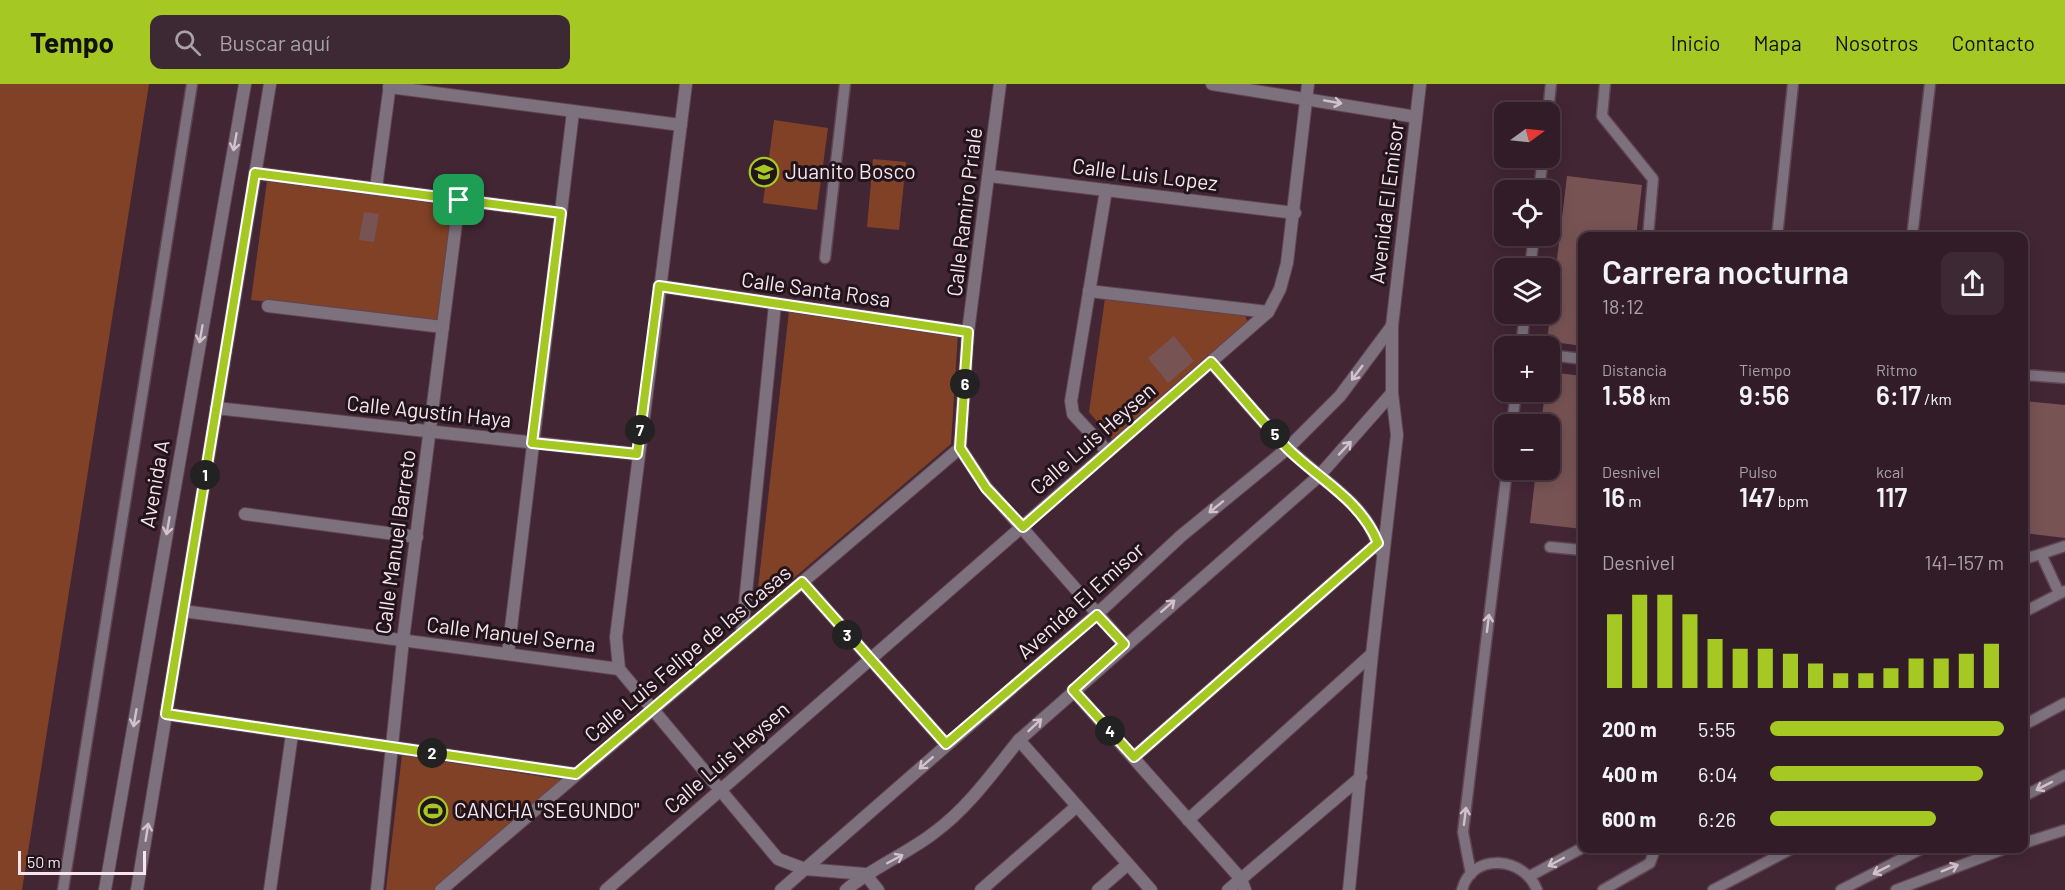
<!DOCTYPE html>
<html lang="es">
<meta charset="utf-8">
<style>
:root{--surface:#321c27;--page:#3d2933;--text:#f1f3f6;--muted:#a8a1a7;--line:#4d3a44;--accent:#a5c822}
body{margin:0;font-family:Barlow,sans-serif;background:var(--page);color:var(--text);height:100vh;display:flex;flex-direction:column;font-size:22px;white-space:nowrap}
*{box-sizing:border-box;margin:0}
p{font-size:20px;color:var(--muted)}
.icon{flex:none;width:33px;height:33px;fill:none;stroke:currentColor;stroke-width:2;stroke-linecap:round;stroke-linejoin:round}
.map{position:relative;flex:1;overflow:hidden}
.panel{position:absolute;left:1578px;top:148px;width:450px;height:621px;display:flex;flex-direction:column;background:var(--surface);border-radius:12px;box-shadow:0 3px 15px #0003,0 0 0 2px var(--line)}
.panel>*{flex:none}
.needle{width:39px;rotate:75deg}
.controls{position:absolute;left:1494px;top:18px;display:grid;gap:12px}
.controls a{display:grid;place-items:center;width:66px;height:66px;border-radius:12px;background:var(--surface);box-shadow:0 3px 15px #0003,0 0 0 2px var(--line);font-size:30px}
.scale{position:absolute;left:18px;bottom:15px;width:128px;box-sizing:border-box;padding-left:6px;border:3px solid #f8e4ed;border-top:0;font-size:16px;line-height:21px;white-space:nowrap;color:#f8e4ed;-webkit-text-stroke:4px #21141a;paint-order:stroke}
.pin{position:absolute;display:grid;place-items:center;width:51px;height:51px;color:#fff;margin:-26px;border-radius:12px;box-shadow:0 3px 9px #0006}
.km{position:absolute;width:30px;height:30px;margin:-15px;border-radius:50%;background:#222;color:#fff;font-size:16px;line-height:30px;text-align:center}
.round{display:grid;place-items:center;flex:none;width:63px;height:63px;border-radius:12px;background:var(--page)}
.headline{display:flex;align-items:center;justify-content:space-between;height:102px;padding:0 24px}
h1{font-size:33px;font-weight:600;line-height:45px}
.figures{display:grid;grid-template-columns:repeat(3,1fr);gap:9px;height:102px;padding:6px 24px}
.figures div{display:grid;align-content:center}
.figures b{font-size:26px;font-weight:600}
.figures small{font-size:16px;font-weight:400}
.figures p{font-size:16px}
.chart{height:168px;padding:12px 24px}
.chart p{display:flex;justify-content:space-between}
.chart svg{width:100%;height:108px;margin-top:6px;stroke:var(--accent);stroke-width:6}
ul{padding:0 24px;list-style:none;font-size:20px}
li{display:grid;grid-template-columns:96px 72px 1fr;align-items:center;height:45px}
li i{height:15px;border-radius:8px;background:var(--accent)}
header{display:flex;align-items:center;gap:36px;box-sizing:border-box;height:84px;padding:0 30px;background:var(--accent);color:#111}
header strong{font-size:28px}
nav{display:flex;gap:33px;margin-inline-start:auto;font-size:21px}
.search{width:420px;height:54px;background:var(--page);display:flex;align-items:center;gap:15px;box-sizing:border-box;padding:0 21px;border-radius:12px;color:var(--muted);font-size:22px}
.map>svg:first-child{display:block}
.green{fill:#814126}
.building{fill:#785354}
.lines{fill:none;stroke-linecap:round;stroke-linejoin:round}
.service-casing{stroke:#604452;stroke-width:13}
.minor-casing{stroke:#604452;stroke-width:14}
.service{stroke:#7c717d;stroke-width:10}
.minor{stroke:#7c717d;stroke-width:12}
.oneway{stroke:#d3c2cb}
.route-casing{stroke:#fff;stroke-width:12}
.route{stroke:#a5c822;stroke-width:8}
.labels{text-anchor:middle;stroke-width:6;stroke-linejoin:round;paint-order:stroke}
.poi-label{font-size:21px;fill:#f8e4ed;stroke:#21141a;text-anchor:start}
.street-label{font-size:21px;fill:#f8e4ed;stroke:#21141a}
</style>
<header>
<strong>Tempo</strong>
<div class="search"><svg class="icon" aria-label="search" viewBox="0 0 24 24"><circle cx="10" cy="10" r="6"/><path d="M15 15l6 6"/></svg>Buscar aquí</div>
<nav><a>Inicio</a><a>Mapa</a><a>Nosotros</a><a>Contacto</a></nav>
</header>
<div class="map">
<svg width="2065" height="806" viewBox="0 0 2065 806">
<rect width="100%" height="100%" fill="#432634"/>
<g class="green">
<polygon points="0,0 149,0 22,806 0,806"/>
<polygon points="774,36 828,44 817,126 763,119"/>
<polygon points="873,75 906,78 899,146 867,143"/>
<polygon points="267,97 453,120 439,239 251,216"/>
<polygon points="1105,214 1245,232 1248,238 1113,356 1089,328"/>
<polygon points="789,227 958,249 951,360 768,516 757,513"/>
<polygon points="402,671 564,696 438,806 386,806"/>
</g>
<g class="building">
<polygon points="1567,92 1642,101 1636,153 1582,153 1582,262 1547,257"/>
<polygon points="364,128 379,130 374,158 359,156"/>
<polygon points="1174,252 1194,277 1168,299 1148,274"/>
<polygon points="1550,288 1582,292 1582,445 1530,439 1536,386 1550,386 1550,340 1541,340 1545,308 1550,308"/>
<polygon points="2024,317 2065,321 2065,454 2024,449"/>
</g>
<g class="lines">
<g class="service-casing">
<g id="service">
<polyline points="1605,0 1602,32 1653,95 1648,153"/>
<polyline points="1548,28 1551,0"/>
<polyline points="1539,106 1543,74"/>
<polyline points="1777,153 1793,0"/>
<polyline points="1912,153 1930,0"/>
<polyline points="825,174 845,0"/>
<polyline points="1530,184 1534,152"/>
<polyline points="1521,262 1525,230"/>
<polyline points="1550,271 1582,275"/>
<polyline points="2024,291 2065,294"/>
<polyline points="1512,340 1516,308"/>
<polyline points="1550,463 1582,466"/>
<polyline points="2041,470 2065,462"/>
<polyline points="2024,475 2041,470 2059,509"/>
<polyline points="2024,528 2065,507"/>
<polyline points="2024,641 2065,619"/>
<polyline points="2024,712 2065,691"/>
<polyline points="2024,759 2065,746"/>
<polyline points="1471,790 1463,748 1507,386"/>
<polyline points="1530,792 1582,764"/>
<polyline points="63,806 192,0"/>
<path d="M 1462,806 C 1472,767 1525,773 1537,806"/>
<polyline points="1603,806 1650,779 1655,765"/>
<polyline points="1713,806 1791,765"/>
<polyline points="1841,806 1921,765"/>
<polyline points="1896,806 2004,765"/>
</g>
</g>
<g class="minor-casing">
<g id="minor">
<polyline points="686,0 616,553 619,585 778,775 805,785 865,790 878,806"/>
<polyline points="1000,0 968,248 960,364 986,403 1124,560"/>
<polyline points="1212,0 1416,33"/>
<polyline points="389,3 681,41"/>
<polyline points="255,89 561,129"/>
<polyline points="990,92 1295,129"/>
<polyline points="376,104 390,0"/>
<polyline points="1106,106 1071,317 1073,330 1108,368"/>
<polyline points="659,202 968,248"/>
<polyline points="1089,207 1268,228"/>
<polyline points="268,222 443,243"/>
<path d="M 1211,278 C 1236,306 1261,337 1288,364 C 1318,395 1368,419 1379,465"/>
<polyline points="216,324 637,370"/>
<polyline points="245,430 417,453"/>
<polyline points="802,498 946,660"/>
<polyline points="183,527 619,585"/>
<polyline points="742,549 775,220"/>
<polyline points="508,569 573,28"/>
<polyline points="1073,606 1241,795 1245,806"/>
<polyline points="166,630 576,690"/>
<polyline points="1019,656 1151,806"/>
<polyline points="1134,673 1378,459"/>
<polyline points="1188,736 1372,570"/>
<polyline points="105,806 245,0"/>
<polyline points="137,806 270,0"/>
<polyline points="270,806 292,650"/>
<polyline points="377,806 403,556 459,116"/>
<polyline points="441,806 960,364"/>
<polyline points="606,806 1268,228 1280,205 1287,179 1308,0"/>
<polyline points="781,806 1097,530 1181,452 1288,364 1340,312 1392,242"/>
<path d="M 846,806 C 873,783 907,770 935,748 C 968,724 994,687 1019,656 L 1319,392 L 1392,309"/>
<polyline points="981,806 1077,722"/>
<polyline points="1098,806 1128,780"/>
<polyline points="1228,806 1361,693"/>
<polyline points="1349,806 1372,570 1397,351 1392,309 1392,242 1420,0"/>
</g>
</g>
<use href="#service" class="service"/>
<use href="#minor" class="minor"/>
</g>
<defs><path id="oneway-shaft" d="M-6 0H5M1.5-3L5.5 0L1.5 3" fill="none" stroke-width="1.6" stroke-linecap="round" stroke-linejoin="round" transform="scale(1.5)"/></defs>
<g class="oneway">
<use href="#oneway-shaft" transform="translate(1333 18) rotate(10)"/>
<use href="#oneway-shaft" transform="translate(235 58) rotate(100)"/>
<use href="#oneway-shaft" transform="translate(201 250) rotate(100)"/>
<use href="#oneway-shaft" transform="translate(1357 289) rotate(127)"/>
<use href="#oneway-shaft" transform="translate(1345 364) rotate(-47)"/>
<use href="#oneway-shaft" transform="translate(1216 423) rotate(141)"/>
<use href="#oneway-shaft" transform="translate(168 442) rotate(100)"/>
<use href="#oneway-shaft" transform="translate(1168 522) rotate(-41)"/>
<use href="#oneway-shaft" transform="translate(1488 539) rotate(-83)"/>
<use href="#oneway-shaft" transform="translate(135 634) rotate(100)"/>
<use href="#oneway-shaft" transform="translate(1035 641) rotate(-43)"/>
<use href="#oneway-shaft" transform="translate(926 679) rotate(139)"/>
<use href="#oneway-shaft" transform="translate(2044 702) rotate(153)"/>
<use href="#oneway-shaft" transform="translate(1465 732) rotate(-83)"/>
<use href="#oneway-shaft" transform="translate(147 748) rotate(-81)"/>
<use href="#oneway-shaft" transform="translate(895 775) rotate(-28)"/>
<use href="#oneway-shaft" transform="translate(1556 778) rotate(152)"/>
<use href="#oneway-shaft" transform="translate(1950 784) rotate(-22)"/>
<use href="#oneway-shaft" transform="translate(1881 786) rotate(153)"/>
</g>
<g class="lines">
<g class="route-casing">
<path id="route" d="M 255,89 L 561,129 L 532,359 L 637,370 L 659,202 L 968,248 L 960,364 L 986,404 L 1023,443 L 1211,278 C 1236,306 1261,336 1287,364 C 1318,395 1361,416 1378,459 L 1134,673 L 1073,606 L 1124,560 L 1097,531 L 946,660 L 802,498 L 576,690 L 166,630 Z"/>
</g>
<use href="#route" class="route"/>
</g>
<defs>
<g id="school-ring" transform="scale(1.5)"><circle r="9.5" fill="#21141a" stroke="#a5c822" stroke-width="1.5"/><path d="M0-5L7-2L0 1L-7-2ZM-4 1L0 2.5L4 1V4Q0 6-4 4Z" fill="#a5c822"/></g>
<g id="stadium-ring" transform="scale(1.5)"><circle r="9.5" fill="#21141a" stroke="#a5c822" stroke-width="1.5"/><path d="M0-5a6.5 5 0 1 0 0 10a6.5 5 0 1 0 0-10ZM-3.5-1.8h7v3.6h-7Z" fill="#a5c822"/></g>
</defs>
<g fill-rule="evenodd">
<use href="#school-ring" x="764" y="88"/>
<use href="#stadium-ring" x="433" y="727"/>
</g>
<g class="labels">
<g class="poi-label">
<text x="785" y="95">Juanito Bosco</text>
<text x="454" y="734">CANCHA "SEGUNDO"</text>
</g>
<g class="street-label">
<text transform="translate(1145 91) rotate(7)" y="7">Calle Luis Lopez</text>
<text transform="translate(1387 119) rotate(-83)" y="7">Avenida El Emisor</text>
<text transform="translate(965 128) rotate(-83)" y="7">Calle Ramiro Prialé</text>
<text transform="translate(816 206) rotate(8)" y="7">Calle Santa Rosa</text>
<text transform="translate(429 328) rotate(6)" y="7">Calle Agustín Haya</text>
<text transform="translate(1093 355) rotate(-41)" y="7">Calle Luis Heysen</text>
<text transform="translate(155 400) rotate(-80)" y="7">Avenida A</text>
<text transform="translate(396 458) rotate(-82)" y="7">Calle Manuel Barreto</text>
<text transform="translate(1081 517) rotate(-42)" y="7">Avenida El Emisor</text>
<text transform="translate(511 551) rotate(7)" y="7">Calle Manuel Serna</text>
<text transform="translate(688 570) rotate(-40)" y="7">Calle Luis Felipe de las Casas</text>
<text transform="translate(727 674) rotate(-41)" y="7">Calle Luis Heysen</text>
</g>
</g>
</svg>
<div class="controls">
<a><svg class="needle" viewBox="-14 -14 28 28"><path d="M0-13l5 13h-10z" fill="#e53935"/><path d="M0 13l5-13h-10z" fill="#a8a1a7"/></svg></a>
<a><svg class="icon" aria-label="locate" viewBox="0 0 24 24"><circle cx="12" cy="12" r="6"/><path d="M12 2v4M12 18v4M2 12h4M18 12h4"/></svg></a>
<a><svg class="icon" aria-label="layers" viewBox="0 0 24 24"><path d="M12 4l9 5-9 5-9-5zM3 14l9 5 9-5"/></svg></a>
<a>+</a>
<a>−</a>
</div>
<div class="scale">50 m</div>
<div class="pin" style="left:459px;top:116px;background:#1e9e55"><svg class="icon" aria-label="arrive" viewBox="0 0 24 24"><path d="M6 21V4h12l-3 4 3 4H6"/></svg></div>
<b class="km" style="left:205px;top:391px">1</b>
<b class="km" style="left:432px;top:669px">2</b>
<b class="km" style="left:847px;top:551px">3</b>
<b class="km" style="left:1110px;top:647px">4</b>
<b class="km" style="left:1275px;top:350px">5</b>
<b class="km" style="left:965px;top:300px">6</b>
<b class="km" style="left:640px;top:346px">7</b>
<section class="panel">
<div class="headline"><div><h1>Carrera nocturna</h1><p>18:12</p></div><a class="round"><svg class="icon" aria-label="share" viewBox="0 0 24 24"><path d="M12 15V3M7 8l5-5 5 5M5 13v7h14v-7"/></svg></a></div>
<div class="figures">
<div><p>Distancia</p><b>1.58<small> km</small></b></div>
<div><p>Tiempo</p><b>9:56</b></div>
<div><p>Ritmo</p><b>6:17<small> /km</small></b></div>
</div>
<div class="figures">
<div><p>Desnivel</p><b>16<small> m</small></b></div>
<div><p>Pulso</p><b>147<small> bpm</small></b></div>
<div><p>kcal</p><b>117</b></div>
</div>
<div class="chart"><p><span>Desnivel</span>141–157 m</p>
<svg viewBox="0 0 160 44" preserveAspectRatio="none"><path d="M5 44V14M15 44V6M25 44V6M35 44V14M45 44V24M55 44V28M65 44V28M75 44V30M85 44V34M95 44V38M105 44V38M115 44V36M125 44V32M135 44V32M145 44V30M155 44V26"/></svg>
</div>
<ul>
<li><b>200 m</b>5:55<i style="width:100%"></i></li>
<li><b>400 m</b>6:04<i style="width:91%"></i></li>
<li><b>600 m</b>6:26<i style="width:71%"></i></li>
</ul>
</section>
</div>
